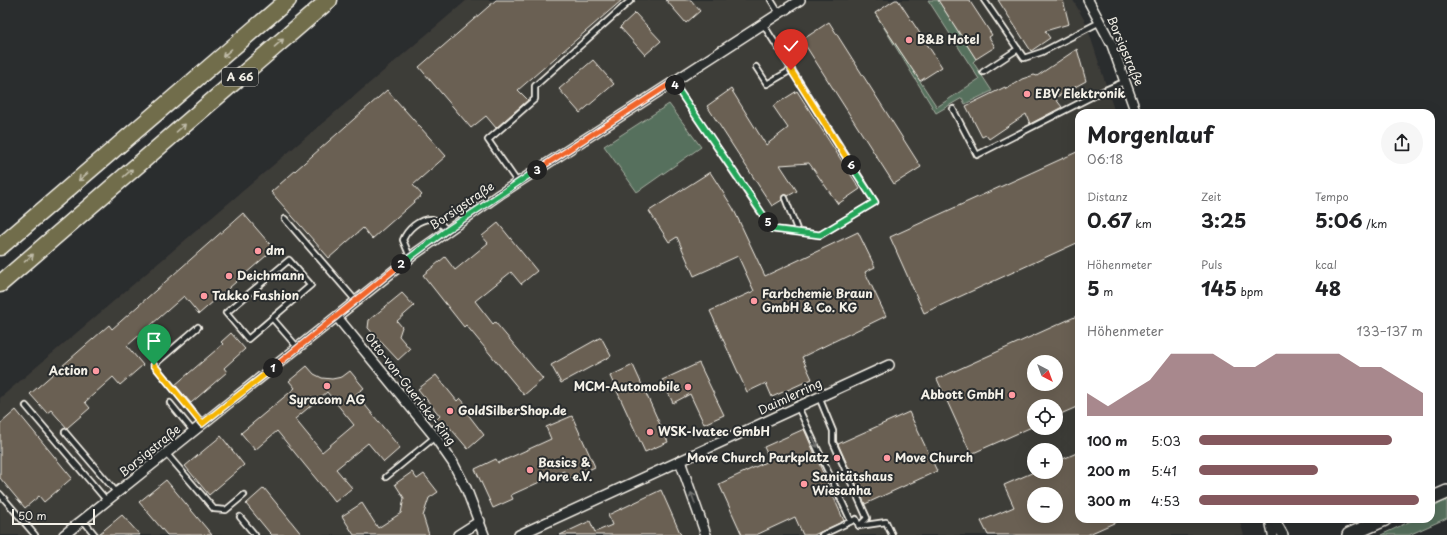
<!DOCTYPE html>
<html lang="de">
<meta charset="utf-8">
<style>
:root{--surface:#fff;--page:#f6f6f6;--text:#202124;--muted:#757577;--accent:#84575d}
body{margin:0;font-family:"Playpen Sans",sans-serif;background:var(--page);color:var(--text);height:100vh;display:flex;flex-direction:column;font-size:15px;white-space:nowrap}
*{box-sizing:border-box;margin:0}
p{font-size:13px;color:var(--muted)}
.icon{flex:none;width:22px;height:22px;fill:none;stroke:currentColor;stroke-width:2;stroke-linecap:round;stroke-linejoin:round}
.map{position:relative;flex:1;overflow:hidden}
.panel{position:absolute;left:1075px;top:109px;width:360px;height:414px;display:flex;flex-direction:column;background:var(--surface);border-radius:12px;box-shadow:0 4px 16px #0002}
.panel>*{flex:none}
.needle{width:26px;rotate:139deg}
.controls{position:absolute;left:1027px;top:355px;display:grid;gap:8px}
.controls a{display:grid;place-items:center;width:36px;height:36px;border-radius:50%;background:var(--surface);box-shadow:0 4px 16px #0002;font-size:20px}
.scale{position:absolute;left:12px;bottom:10px;width:83px;box-sizing:border-box;padding-left:4px;border:2px solid #f4f1e8;border-top:0;font-size:11px;line-height:14px;white-space:nowrap;color:#f4f1e8;-webkit-text-stroke:3px #2a2d2e;paint-order:stroke}
.pin{position:absolute;display:grid;place-items:center;width:34px;height:34px;color:#fff;margin:-41px -17px;border-radius:50% 50% 50% 0;rotate:-45deg;box-shadow:0 0 4px #0007}
.pin .icon{rotate:45deg}
.km{position:absolute;width:20px;height:20px;margin:-10px;border-radius:50%;background:#222;color:#fff;font-size:11px;line-height:20px;text-align:center}
.round{display:grid;place-items:center;flex:none;width:42px;height:42px;border-radius:21px;background:var(--page)}
.head{display:flex;align-items:center;justify-content:space-between;height:68px;padding:0 12px}
h1{font-size:22px;font-weight:700;line-height:30px}
.figures{display:grid;grid-template-columns:repeat(3,1fr);gap:6px;height:68px;padding:4px 12px}
.figures div{display:grid;align-content:center}
.figures b{font-size:20px;font-weight:700}
.figures small{font-size:11px;font-weight:400}
.figures p{font-size:11px}
.chart{height:112px;padding:8px 12px}
.chart p{display:flex;justify-content:space-between}
.chart svg{width:100%;height:72px;margin-top:4px;fill:var(--accent);opacity:.7}
ul{padding:0 12px;list-style:none;font-size:13px}
li{display:grid;grid-template-columns:64px 48px 1fr;align-items:center;height:30px}
li i{height:10px;border-radius:5px;background:var(--accent)}
.map>svg:first-child{display:block}
.built{fill:#3e3c39;fill-rule:evenodd}
.green{fill:#57705d;stroke:#a6b0a2}
.building{fill:#6b6052;stroke:#f4f1e8;fill-rule:evenodd}
.lines{fill:none;stroke-linecap:round;stroke-linejoin:round}
.lane-casing{stroke:#f4f1e8;stroke-width:8}
.street-casing{stroke:#f4f1e8;stroke-width:12}
.secondary-casing{stroke:#f4f1e8;stroke-width:16}
.highway-casing{stroke:#f4f1e8;stroke-width:19}
.lane{stroke:#2a2d2e;stroke-width:4.5}
.street{stroke:#2a2d2e;stroke-width:9}
.secondary{stroke:#2a2d2e;stroke-width:13}
.highway{stroke:#716d4b;stroke-width:16}
.oneway{stroke:#c0bca9}
.oneway2{stroke:#71726f}
.split-1-casing{stroke:#fff;stroke-width:8}
.split-2-casing{stroke:#fff;stroke-width:8}
.split-3-casing{stroke:#fff;stroke-width:8}
.split-4-casing{stroke:#fff;stroke-width:8}
.split-5-casing{stroke:#fff;stroke-width:8}
.split-6-casing{stroke:#fff;stroke-width:8}
.split-7-casing{stroke:#fff;stroke-width:8}
.split-1{stroke:#f5b400;stroke-width:5}
.split-2{stroke:#f0652b;stroke-width:5}
.split-3{stroke:#22a559;stroke-width:5}
.split-4{stroke:#f0652b;stroke-width:5}
.split-5{stroke:#22a559;stroke-width:5}
.split-6{stroke:#22a559;stroke-width:5}
.split-7{stroke:#f5b400;stroke-width:5}
.poi-dot{fill:#ff9aa2;stroke:#2a2d2e;stroke-width:1.5}
.labels{text-anchor:middle;stroke-width:4;stroke-linejoin:round;paint-order:stroke}
.shield{fill:#2a2d2e;stroke:#b7b6b0;stroke-width:1}
.shield-label{font-size:11px;font-weight:bold;fill:#f4f1e8}
.poi-label{font-size:12px;font-weight:bold;fill:#f4f1e8;stroke:#2a2d2e;text-anchor:start}
.street-label{font-size:12px;fill:#f4f1e8;stroke:#2a2d2e}
</style>
<div class="map">
<svg width="1447" height="535" viewBox="0 0 1447 535">
<rect width="100%" height="100%" fill="#2a2d2e"/>
<filter id="ink" filterUnits="userSpaceOnUse"><feTurbulence type="fractalNoise" baseFrequency=".025" numOctaves="2"/><feDisplacementMap in="SourceGraphic" scale="8" xChannelSelector="R" yChannelSelector="G"/><feConvolveMatrix kernelMatrix="1 2 1 2 8 2 1 2 1" color-interpolation-filters="sRGB"/></filter>
<g filter="url(#ink)">
<path class="built" d="M 467,0 L 1073,0 L 1086,23 L 1115,113 L 1079,113 L 1079,519 L 1239,519 L 1244,535 L 0,535 L 0,398 ZM 1034,362 L 1056,362 L 1056,384 L 1034,384 ZM 1034,406 L 1056,406 L 1056,428 L 1034,428 ZM 1034,450 L 1056,450 L 1056,472 L 1034,472 ZM 1034,494 L 1056,494 L 1056,516 L 1034,516 Z"/>
<g class="green">
<polygon points="928,0 938,0 976,59 973,62 992,91 965,104 962,98 936,113 875,13 937,107 979,79"/>
<polygon points="669,104 701,147 637,192 604,146"/>
<polygon points="1447,499 1447,518 1409,535 1381,535 1415,519 1431,519 1431,509"/>
</g>
<g class="building">
<polygon points="496,0 622,0 518,90 528,100 496,128 486,116 471,128 419,67"/>
<polygon points="666,0 691,0 700,11 686,23"/>
<polygon points="895,0 898,0 942,67 920,81 875,13"/>
<polygon points="938,0 969,0 992,35 989,37 995,47 976,59"/>
<polygon points="998,0 1063,0 1069,24 1045,31 1050,38 1031,51"/>
<polygon points="635,13 661,41 645,55 620,27"/>
<polygon points="829,22 921,167 894,184 802,40"/>
<polygon points="1077,49 1086,81 1055,98 1062,107 1030,124 1026,114 989,139 986,135 982,137 966,106 1005,87 1006,89 1022,79 1034,75 1037,76"/>
<polygon points="593,60 614,84 580,113 559,89"/>
<polygon points="731,89 766,145 788,128 773,106 797,91 860,189 838,204 809,163 780,165 797,191 788,196 783,195 782,200 772,206 707,106"/>
<polygon points="387,90 446,156 413,185 422,195 372,239 363,228 329,258 271,192"/>
<polygon points="1079,151 1079,242 924,313 890,237"/>
<polygon points="710,172 733,208 765,276 858,232 875,267 865,272 886,316 802,357 812,379 772,397 766,383 747,392 710,311 754,291 738,256 694,276 677,237 669,242 649,211"/>
<polygon points="243,213 274,249 199,314 184,296 127,346 143,365 120,385 113,377 85,402 90,408 67,428 51,410 47,413 30,394 109,325 112,329"/>
<polygon points="498,223 537,271 521,284 511,272 475,301 493,324 495,322 543,379 524,395 466,325 464,327 423,275 445,257 455,270 488,243 482,236"/>
<polygon points="402,293 414,306 397,321 402,327 399,336 410,349 398,360 368,328 369,320"/>
<path d="M 1079,315 L 1079,406 L 1056,416 L 1056,406 L 1034,406 L 1034,426 L 971,454 L 937,379 ZM 1034,362 L 1056,362 L 1056,384 L 1034,384 Z"/>
<polygon points="231,333 245,349 224,368 227,372 191,403 175,385 223,344 221,342"/>
<polygon points="601,337 611,356 561,383 551,365"/>
<polygon points="699,363 724,415 704,424 690,394 673,403 662,380"/>
<polygon points="633,365 668,442 645,452 610,376"/>
<path d="M 307,366 L 314,374 L 322,378 L 332,379 L 342,377 L 350,371 L 364,388 L 356,394 L 400,448 L 384,462 L 368,443 L 336,469 L 352,488 L 335,502 L 277,431 L 255,450 L 241,433 L 295,388 L 289,381 ZM 327,392 L 354,425 L 322,452 L 295,419 Z"/>
<polygon points="436,375 457,401 460,398 471,410 467,413 484,435 468,449 446,423 440,428 435,421 440,416 418,389"/>
<polygon points="16,410 72,478 44,502 39,496 25,508 0,478 0,424"/>
<polygon points="909,412 937,471 865,504 838,444"/>
<polygon points="572,416 595,467 567,480 564,471 511,495 513,499 493,508 475,469 496,459 498,463 551,439 546,427"/>
<polygon points="804,429 844,521 814,535 803,535 795,517 756,535 742,535 719,484 770,460 764,447"/>
<polygon points="221,436 244,465 209,495 185,466"/>
<path d="M 1079,452 L 1079,519 L 1123,519 L 1087,535 L 988,535 L 981,521 L 1014,507 L 1004,485 L 1034,472 L 1056,472 L 1056,462 ZM 1034,494 L 1056,494 L 1056,516 L 1034,516 Z"/>
<polygon points="412,472 417,479 424,474 438,492 429,498 423,516 429,535 354,535 342,516 362,503 378,528 401,513 404,498 395,484"/>
<polygon points="166,480 212,535 167,535 139,502"/>
<polygon points="264,488 302,535 272,535 269,532 246,504"/>
<polygon points="661,490 681,535 560,535 590,521 595,532 612,525 608,515"/>
<polygon points="122,515 140,535 99,535 99,534"/>
</g>
<g class="lines">
<g class="lane-casing">
<g id="lane">
<polyline points="771,0 779,13"/>
<polyline points="984,0 1024,58 1042,52 1100,22"/>
<polyline points="763,24 875,202 820,235 798,232"/>
<polyline points="756,67 767,84 791,70"/>
<polyline points="983,72 1018,49"/>
<polyline points="673,82 772,229 798,232 785,198"/>
<polyline points="953,109 977,155 1103,91 1126,81"/>
<polyline points="518,183 488,140 535,99 535,86 631,0"/>
<polyline points="285,219 356,301"/>
<path d="M 410,257 L 403,240 C 407,230 419,218 432,219 C 438,220 443,226 447,230"/>
<polygon points="289,260 311,285 248,339 226,313"/>
<polyline points="272,318 298,348"/>
<polyline points="198,327 154,365 202,423"/>
<polyline points="819,397 833,431 833,442 867,518 859,526"/>
<polyline points="170,403 193,431"/>
<polyline points="26,406 107,501"/>
<polyline points="798,407 851,521"/>
<polyline points="65,432 117,493"/>
<polyline points="166,453 214,509 226,510 244,495"/>
<polyline points="386,477 435,437"/>
<polyline points="0,494 35,535"/>
<polyline points="240,517 255,535"/>
<polyline points="83,520 95,535"/>
<polyline points="822,535 856,519 859,526 886,522 892,535"/>
</g>
</g>
<g class="street-casing">
<g id="street">
<polyline points="1088,0 1112,45 1136,113"/>
<polyline points="337,317 435,437 453,463 466,488 484,535"/>
<polyline points="680,461 706,535"/>
<polyline points="1270,519 1273,535"/>
<polyline points="1274,519 1283,535"/>
<polyline points="64,535 416,253 500,194 800,0"/>
<polyline points="458,535 480,521"/>
<polyline points="519,535 889,365"/>
</g>
</g>
<g class="secondary-casing">
<g id="secondary">
<polyline points="1431,499 1447,492"/>
<polyline points="1349,535 1385,519"/>
</g>
</g>
<g class="highway-casing">
<g id="highway">
<polyline points="0,247 288,0"/>
<polyline points="0,284 329,0"/>
</g>
</g>
<use href="#lane" class="lane"/>
<use href="#street" class="street"/>
<use href="#secondary" class="secondary"/>
<use href="#highway" class="highway"/>
</g>
<defs><path id="oneway-shaft" d="M-6 0H5M1.5-3L5.5 0L1.5 3" fill="none" stroke-width="1.6" stroke-linecap="round" stroke-linejoin="round"/></defs>
<g class="oneway">
<use href="#oneway-shaft" transform="translate(279 43) rotate(-41)"/>
<use href="#oneway-shaft" transform="translate(227 53) rotate(139)"/>
<use href="#oneway-shaft" transform="translate(181 128) rotate(-41)"/>
<use href="#oneway-shaft" transform="translate(128 173) rotate(-41)"/>
<use href="#oneway-shaft" transform="translate(83 177) rotate(140)"/>
<use href="#oneway-shaft" transform="translate(29 258) rotate(-41)"/>
</g>
<g class="oneway2">
<use href="#oneway-shaft" transform="translate(815 442) rotate(65)"/>
<use href="#oneway-shaft" transform="translate(693 498) rotate(-110)"/>
</g>
</g>
<g class="lines" filter="url(#ink)">
<g class="split-1-casing">
<polyline id="split-1" points="154,365 202,424 273,368"/>
</g>
<g class="split-2-casing">
<polyline id="split-2" points="273,368 401,264"/>
</g>
<g class="split-3-casing">
<polyline id="split-3" points="401,264 447,230 537,170"/>
</g>
<g class="split-4-casing">
<polyline id="split-4" points="537,170 673,82 675,85"/>
</g>
<g class="split-5-casing">
<polyline id="split-5" points="675,85 768,222"/>
</g>
<g class="split-6-casing">
<polyline id="split-6" points="768,222 772,229 820,235 875,202 851,165"/>
</g>
<g class="split-7-casing">
<polyline id="split-7" points="791,70 851,165"/>
</g>
<use href="#split-1" class="split-1"/>
<use href="#split-2" class="split-2"/>
<use href="#split-3" class="split-3"/>
<use href="#split-4" class="split-4"/>
<use href="#split-5" class="split-5"/>
<use href="#split-6" class="split-6"/>
<use href="#split-7" class="split-7"/>
</g>
<g class="poi-dot">
<circle cx="909" cy="40" r="4"/>
<circle cx="1027" cy="94" r="4"/>
<circle cx="258" cy="251" r="4"/>
<circle cx="229" cy="276" r="4"/>
<circle cx="204" cy="296" r="4"/>
<circle cx="754" cy="301" r="4"/>
<circle cx="96" cy="371" r="4"/>
<circle cx="327" cy="386" r="4"/>
<circle cx="688" cy="387" r="4"/>
<circle cx="1012" cy="395" r="4"/>
<circle cx="450" cy="411" r="4"/>
<circle cx="650" cy="432" r="4"/>
<circle cx="837" cy="458" r="4"/>
<circle cx="887" cy="458" r="4"/>
<circle cx="530" cy="470" r="4"/>
<circle cx="804" cy="484" r="4"/>
</g>
<g class="labels">
<rect class="shield" x="222" y="68" width="36" height="18" rx="3"/>
<g class="shield-label">
<text x="240" y="81">A 66</text>
</g>
<g class="poi-label">
<text x="917" y="44">B&amp;B Hotel</text>
<text x="1035" y="98">EBV Elektronik</text>
<text x="266" y="255">dm</text>
<text x="237" y="280">Deichmann</text>
<text x="762" y="298">Farbchemie Braun<tspan x="762" dy="14">GmbH &amp; Co. KG</tspan></text>
<text x="212" y="300">Takko Fashion</text>
<text x="88" y="375" text-anchor="end">Action</text>
<text x="680" y="391" text-anchor="end">MCM-Automobile</text>
<text x="1004" y="399" text-anchor="end">Abbott GmbH</text>
<text x="327" y="404" text-anchor="middle">Syracom AG</text>
<text x="458" y="415">GoldSilberShop.de</text>
<text x="658" y="436">WSK-Ivatec GmbH</text>
<text x="829" y="462" text-anchor="end">Move Church Parkplatz</text>
<text x="895" y="462">Move Church</text>
<text x="538" y="467">Basics &amp;<tspan x="538" dy="14">More e.V.</tspan></text>
<text x="812" y="481">Sanitätshaus<tspan x="812" dy="14">Wiesanha</tspan></text>
</g>
<g class="street-label">
<text transform="translate(1125 51) rotate(67)" y="4">Borsigstraße</text>
<text transform="translate(462 206) rotate(-34)" y="4">Borsigstraße</text>
<text transform="translate(410 389) rotate(52)" y="4">Otto-von-Guericke-Ring</text>
<text transform="translate(790 397) rotate(-25)" y="4">Daimlerring</text>
<text transform="translate(150 451) rotate(-39)" y="4">Borsigstraße</text>
</g>
</g>
</svg>
<div class="controls">
<a><svg class="needle" viewBox="-14 -14 28 28"><path d="M0-13l5 13h-10z" fill="#e53935"/><path d="M0 13l5-13h-10z" fill="#757577"/></svg></a>
<a><svg class="icon" aria-label="locate" viewBox="0 0 24 24"><circle cx="12" cy="12" r="6"/><path d="M12 2v4M12 18v4M2 12h4M18 12h4"/></svg></a>
<a>+</a>
<a>−</a>
</div>
<div class="scale">50 m</div>
<div class="pin" style="left:154px;top:365px;background:#1e9e55"><svg class="icon" aria-label="arrive" viewBox="0 0 24 24"><path d="M6 21V4h12l-3 4 3 4H6"/></svg></div>
<div class="pin" style="left:791px;top:70px;background:#d93025"><svg class="icon" aria-label="check" viewBox="0 0 24 24"><path d="M5 12l5 5 9-10"/></svg></div>
<b class="km" style="left:273px;top:368px">1</b>
<b class="km" style="left:401px;top:264px">2</b>
<b class="km" style="left:537px;top:170px">3</b>
<b class="km" style="left:675px;top:85px">4</b>
<b class="km" style="left:768px;top:222px">5</b>
<b class="km" style="left:851px;top:165px">6</b>
<section class="panel">
<div class="head"><div><h1>Morgenlauf</h1><p>06:18</p></div><a class="round"><svg class="icon" aria-label="share" viewBox="0 0 24 24"><path d="M12 15V3M7 8l5-5 5 5M5 13v7h14v-7"/></svg></a></div>
<div class="figures">
<div><p>Distanz</p><b>0.67<small> km</small></b></div>
<div><p>Zeit</p><b>3:25</b></div>
<div><p>Tempo</p><b>5:06<small> /km</small></b></div>
</div>
<div class="figures">
<div><p>Höhenmeter</p><b>5<small> m</small></b></div>
<div><p>Puls</p><b>145<small> bpm</small></b></div>
<div><p>kcal</p><b>48</b></div>
</div>
<div class="chart"><p><span>Höhenmeter</span>133–137 m</p>
<svg viewBox="0 0 160 44" preserveAspectRatio="none"><path d="M0 44V30L10 38L20 30L30 22L40 6L50 6L60 6L70 14L80 14L90 6L100 6L110 6L120 6L130 14L140 14L150 22L160 30V44z"/></svg>
</div>
<ul>
<li><b>100 m</b>5:03<i style="width:86%"></i></li>
<li><b>200 m</b>5:41<i style="width:53%"></i></li>
<li><b>300 m</b>4:53<i style="width:98%"></i></li>
</ul>
</section>
</div>
